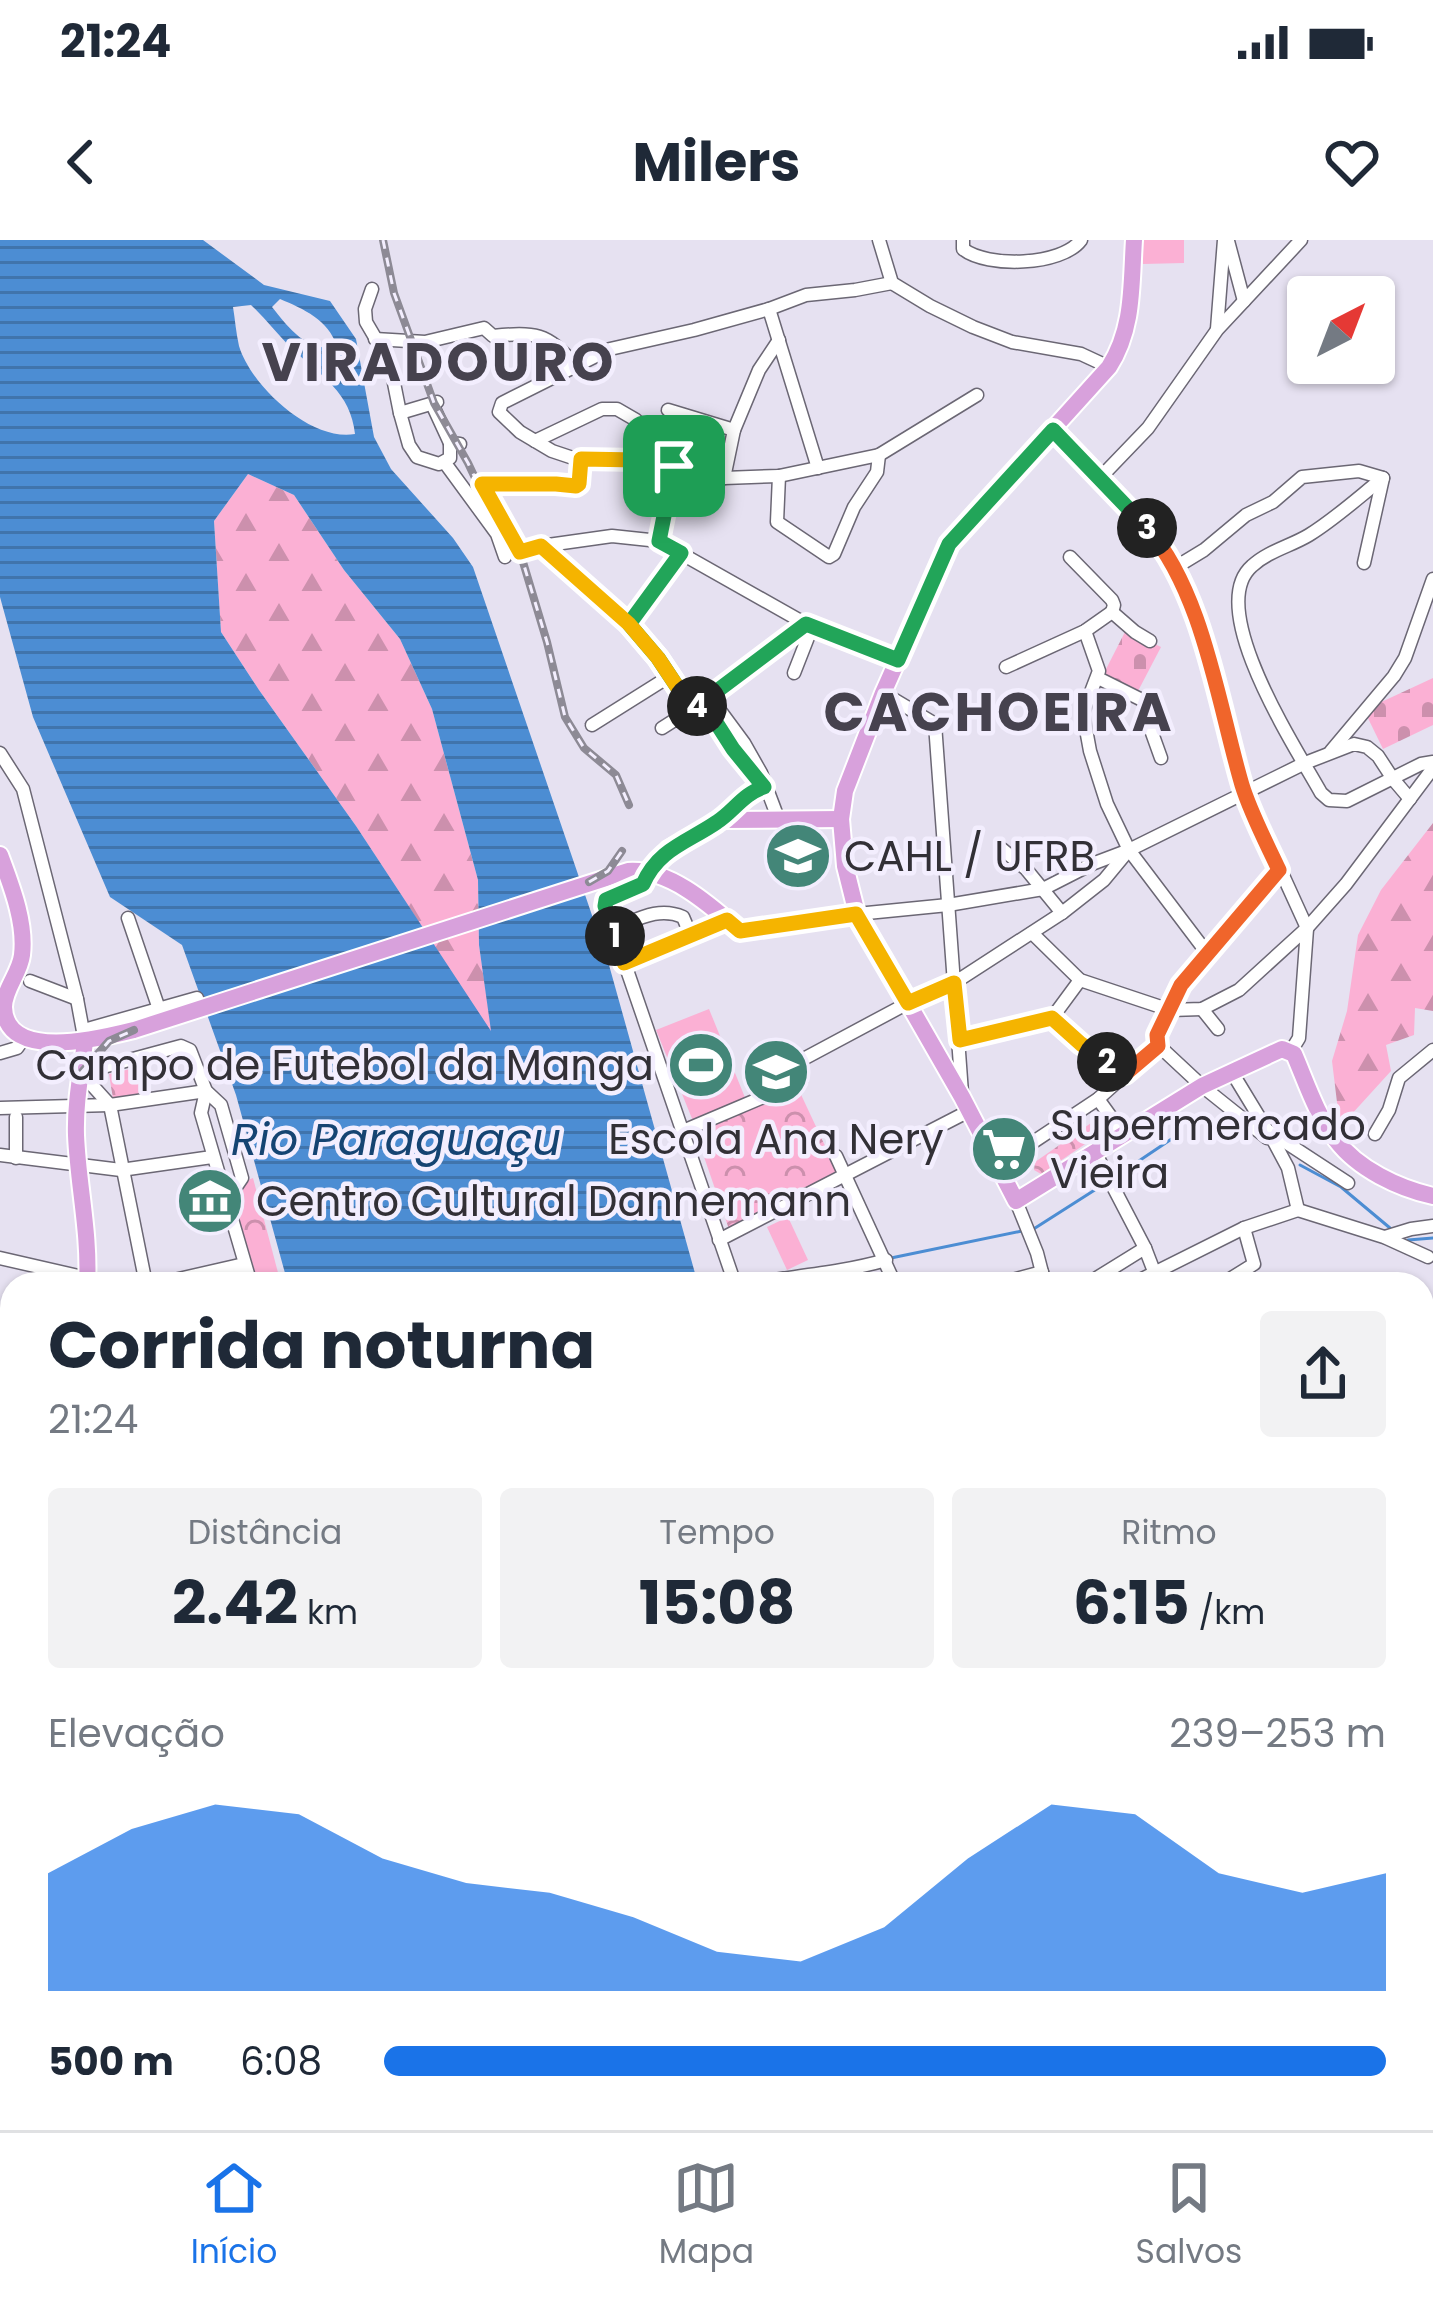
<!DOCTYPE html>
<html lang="pt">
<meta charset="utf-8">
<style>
:root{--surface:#fff;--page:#f2f2f3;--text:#1f2937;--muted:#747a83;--line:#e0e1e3;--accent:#1a73e8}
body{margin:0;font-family:Poppins,sans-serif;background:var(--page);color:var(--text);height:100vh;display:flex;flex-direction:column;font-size:45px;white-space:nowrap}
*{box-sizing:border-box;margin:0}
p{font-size:39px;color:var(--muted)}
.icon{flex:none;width:66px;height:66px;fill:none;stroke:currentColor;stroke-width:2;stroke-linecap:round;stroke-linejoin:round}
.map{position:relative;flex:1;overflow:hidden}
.details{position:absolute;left:0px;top:1032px;width:1434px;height:858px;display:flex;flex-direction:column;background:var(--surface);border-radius:36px 36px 0 0;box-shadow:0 3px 9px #0004}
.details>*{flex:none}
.needle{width:78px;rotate:42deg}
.fabs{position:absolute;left:1287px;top:36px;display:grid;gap:24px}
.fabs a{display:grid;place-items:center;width:108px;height:108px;border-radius:12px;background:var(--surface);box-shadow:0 3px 9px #0004;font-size:60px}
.pin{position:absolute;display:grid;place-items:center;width:102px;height:102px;color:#fff;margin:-51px;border-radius:24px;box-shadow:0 6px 18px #0006}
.km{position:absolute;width:60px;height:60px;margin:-30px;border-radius:50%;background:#222;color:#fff;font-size:33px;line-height:60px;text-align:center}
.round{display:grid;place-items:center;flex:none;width:126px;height:126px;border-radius:12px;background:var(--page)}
.headline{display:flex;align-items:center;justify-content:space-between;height:204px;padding:0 48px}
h1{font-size:66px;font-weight:700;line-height:90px}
.stats{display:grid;grid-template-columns:repeat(3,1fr);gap:18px;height:204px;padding:12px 48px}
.stats div{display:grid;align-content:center;border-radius:12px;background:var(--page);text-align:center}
.stats b{font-size:60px;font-weight:700}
.stats small{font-size:33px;font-weight:400}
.stats p{font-size:33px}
.chart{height:336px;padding:24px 48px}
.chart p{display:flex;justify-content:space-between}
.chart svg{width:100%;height:216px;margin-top:12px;fill:var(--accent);opacity:.7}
ul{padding:0 48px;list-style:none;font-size:39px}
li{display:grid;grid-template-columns:192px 144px 1fr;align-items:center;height:90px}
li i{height:30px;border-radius:15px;background:var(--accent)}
.status{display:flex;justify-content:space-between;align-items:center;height:84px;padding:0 60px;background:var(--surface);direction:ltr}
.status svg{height:33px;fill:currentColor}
header{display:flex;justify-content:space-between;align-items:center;height:156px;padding:0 48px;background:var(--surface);font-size:54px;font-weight:700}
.tabs{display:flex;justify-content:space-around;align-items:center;height:168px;border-top:3px solid var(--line);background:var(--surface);font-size:33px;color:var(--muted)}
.tabs a{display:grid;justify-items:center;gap:6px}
.tabs .active{color:var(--accent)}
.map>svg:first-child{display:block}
.green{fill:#fbb0d4}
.forest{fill:url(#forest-firs)}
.cemetery{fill:url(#cemetery-stones)}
.park{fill:url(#park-crowns)}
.water{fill:url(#water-rules);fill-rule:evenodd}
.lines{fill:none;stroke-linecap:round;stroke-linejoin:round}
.stream{stroke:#4c8dd3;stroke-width:3}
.minor-casing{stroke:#6b6774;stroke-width:15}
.major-casing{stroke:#fff;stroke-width:20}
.minor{stroke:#fff;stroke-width:12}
.major{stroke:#d8a1dc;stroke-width:16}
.rail-casing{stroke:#8d8a95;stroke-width:8}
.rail{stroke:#f3eefe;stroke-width:3;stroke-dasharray:9;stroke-linecap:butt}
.split-1-casing{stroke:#fff;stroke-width:24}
.split-2-casing{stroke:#fff;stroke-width:24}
.split-3-casing{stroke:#fff;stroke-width:24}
.split-4-casing{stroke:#fff;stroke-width:24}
.split-5-casing{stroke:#fff;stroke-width:24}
.split-1{stroke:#22a559;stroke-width:15}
.split-2{stroke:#f5b400;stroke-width:15}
.split-3{stroke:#f0652b;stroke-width:15}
.split-4{stroke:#22a559;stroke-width:15}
.split-5{stroke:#f5b400;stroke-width:15}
.labels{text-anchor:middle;stroke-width:9;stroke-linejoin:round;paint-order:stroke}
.poi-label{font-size:42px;fill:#323036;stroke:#f3eefe;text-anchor:start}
.water-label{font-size:45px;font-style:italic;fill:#154472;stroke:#f3eefe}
.district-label{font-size:54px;font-weight:bold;letter-spacing:3px;fill:#46424e;stroke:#f3eefe}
</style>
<div class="status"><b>21:24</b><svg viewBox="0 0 49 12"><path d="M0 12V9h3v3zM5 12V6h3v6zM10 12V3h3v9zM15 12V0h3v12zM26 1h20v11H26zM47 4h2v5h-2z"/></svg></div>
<header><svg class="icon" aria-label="back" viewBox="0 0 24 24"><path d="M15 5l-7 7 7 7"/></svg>Milers<svg class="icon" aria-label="heart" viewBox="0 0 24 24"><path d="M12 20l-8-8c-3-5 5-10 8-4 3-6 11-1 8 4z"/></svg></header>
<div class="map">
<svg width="1433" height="1890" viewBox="0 0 1433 1890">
<defs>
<pattern id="forest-firs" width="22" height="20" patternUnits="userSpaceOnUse" patternTransform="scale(3)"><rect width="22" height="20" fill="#fbb0d4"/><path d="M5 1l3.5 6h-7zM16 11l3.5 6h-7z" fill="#cc90ad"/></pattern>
<pattern id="cemetery-stones" width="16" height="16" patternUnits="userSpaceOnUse" patternTransform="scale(3)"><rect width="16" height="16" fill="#fbb0d4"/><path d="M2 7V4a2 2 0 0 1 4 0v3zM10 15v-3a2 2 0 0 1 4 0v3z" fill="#cc90ad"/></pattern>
<pattern id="park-crowns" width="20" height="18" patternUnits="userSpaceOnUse" patternTransform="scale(3)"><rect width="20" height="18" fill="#fbb0d4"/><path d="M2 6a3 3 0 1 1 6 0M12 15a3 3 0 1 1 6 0" fill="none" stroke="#cc90ad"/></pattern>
<pattern id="water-rules" width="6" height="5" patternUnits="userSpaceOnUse" patternTransform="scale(3)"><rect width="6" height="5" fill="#4c8dd3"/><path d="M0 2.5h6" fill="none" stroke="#4074ac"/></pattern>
</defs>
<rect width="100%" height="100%" fill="#e6e1f1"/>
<g class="green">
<polygon points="1142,0 1184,0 1184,23 1143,24"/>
<polygon points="709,769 746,860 693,881 656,790"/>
<polygon points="788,977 808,1020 787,1030 767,987"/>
<polygon points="670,1878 850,1878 852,1888 856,1890 676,1890"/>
</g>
<g class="forest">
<polygon points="248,234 294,255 344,330 400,399 432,469 478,640 479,705 492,794 356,586 259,450 221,392 214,281"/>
<polygon points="1433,583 1433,771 1415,768 1414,795 1386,805 1391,831 1340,887 1332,821 1347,771 1358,695 1381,650"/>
</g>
<g class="cemetery">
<polygon points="1126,390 1161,407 1137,453 1103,435"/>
<polygon points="1433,438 1433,485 1383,509 1364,470"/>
</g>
<g class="park">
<polygon points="143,826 148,854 113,859 109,834"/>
<polygon points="797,846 841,940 731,995 694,888"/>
<polygon points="1091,883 1100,894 1041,934 1034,930 1035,922"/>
<polygon points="253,938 281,1044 259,1044 234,965 248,940"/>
</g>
<g class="water">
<path d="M 0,0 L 203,0 L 264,45 L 330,61 L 356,99 L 374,197 L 391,229 L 453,298 L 473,327 L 609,725 L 698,1044 L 288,1044 L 236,855 L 182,705 L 110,657 L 33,477 L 0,357 ZM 280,59 C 304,69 328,80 337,106 C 308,114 288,87 272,67 ZM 251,65 C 266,79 278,95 292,109 C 321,135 351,153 355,194 C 311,202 251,146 239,106 C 236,93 235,79 233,67 ZM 248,234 L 294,255 L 344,330 L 400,399 L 432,469 L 478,640 L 479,705 L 491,791 L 356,586 L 259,450 L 221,392 L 214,281 Z"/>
<polygon points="369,1878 660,1878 661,1890 368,1890"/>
</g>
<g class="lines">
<g class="stream">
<polyline points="1300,925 1341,947 1390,988"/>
<polyline points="1115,937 1173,898"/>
<polyline points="1032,990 1101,946"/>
<polyline points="1408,1000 1433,998"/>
<polyline points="891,1018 1022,991"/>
</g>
<g class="minor-casing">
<g id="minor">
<polyline points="879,0 892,43 930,66 973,87 1012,102 1081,114 1109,127"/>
<path d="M 963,0 L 963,9 C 987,28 1062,26 1081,0"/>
<polyline points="1228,1 1244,61"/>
<polyline points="892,43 855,50 806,55 769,69 694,90 610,109 502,163 499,172 520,192 552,211 573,218 638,220 724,238 779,236 879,215 977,155"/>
<polyline points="372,49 365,69 366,82 390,123 400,173 409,205 417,217 439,224 450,218 450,203 460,204"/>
<polyline points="769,69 818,228"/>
<polyline points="1217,89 1224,0"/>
<path d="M 375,99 L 425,102 L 484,88 L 493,96 C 533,92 549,92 575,126"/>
<polyline points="432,164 450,203"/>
<polyline points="668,170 734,190 724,238"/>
<polyline points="400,173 437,162"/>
<polyline points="734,190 759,130 779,100"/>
<polyline points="1053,190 1151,292 1176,327 1190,359 1245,552 1307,688"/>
<polyline points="535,201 602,169 617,169 636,180"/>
<polyline points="445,223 497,294 505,317"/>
<polyline points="779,236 777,282 829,317 834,314 854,267 877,232 879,215"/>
<path d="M 1383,238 C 1359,257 1335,279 1309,295 C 1291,306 1268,311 1252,326 C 1204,368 1296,508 1321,553 L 1329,560 L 1347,561 L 1421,524 L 1433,522"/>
<polyline points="1099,239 1148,188 1217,90 1301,0"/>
<polyline points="482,244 520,312 541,306 612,296 659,301 806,384 898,420"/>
<polyline points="482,244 556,243 576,246 579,244 581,219"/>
<polyline points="659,301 674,226"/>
<polyline points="541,306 629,384 658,418 692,469"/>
<polyline points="1070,317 1112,360 1114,365 1112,372"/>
<polyline points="1176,327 1204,310 1246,275 1273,262 1302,237 1359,231 1383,238 1364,323"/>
<polyline points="629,384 681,313"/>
<polyline points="1085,391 1099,431 1083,473 1090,511 1107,564 1129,610 1207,713"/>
<polyline points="1006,427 1085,391 1112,372 1135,392 1150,401"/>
<polyline points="794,433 812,387"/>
<polyline points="1098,438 1150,464 1147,479 1161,518"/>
<polyline points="883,453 935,484 962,853"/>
<polyline points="710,457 744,503 761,533 778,578"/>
<polyline points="703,462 733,509 757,540"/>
<polyline points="592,485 670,436"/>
<polyline points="662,488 703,462 806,384"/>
<polyline points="1331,511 1394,436 1405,418 1433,339"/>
<polyline points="0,513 23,549 77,759 85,802"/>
<path d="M 722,580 C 734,565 746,553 764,547"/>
<polyline points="1002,609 1026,629 1062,673"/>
<polyline points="648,632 643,644 609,658 605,666 735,1044"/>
<polyline points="857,674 948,665 1043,649 1092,624 1129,610 1305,523 1354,504 1367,507 1378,516 1393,539 1410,559"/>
<polyline points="128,678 159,769"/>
<path d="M 613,689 C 637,680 658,666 683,677 L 691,696"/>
<polyline points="1032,693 1080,740 1170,770 1202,769 1239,750 1307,688 1346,644 1433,528"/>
<polyline points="624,723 727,680"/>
<polyline points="30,741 77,759"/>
<polyline points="1202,769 1218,789"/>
<polyline points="1052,778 1081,804 1125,834"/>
<polyline points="84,790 197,758"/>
<polyline points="960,800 1052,778 1080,740"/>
<polyline points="1158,805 1202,846 1267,898"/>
<polyline points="1291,811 1299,798 1307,689"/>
<polyline points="0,813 17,808 24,798"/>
<polyline points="794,824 908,763 954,743 1062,673 1104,640 1128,611"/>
<polyline points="1233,834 1267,890 1348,943"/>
<polyline points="206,851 201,873 251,1044"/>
<polyline points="1098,859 1124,895"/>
<polyline points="0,868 110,865 206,851"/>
<polyline points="683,891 801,841"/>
<polyline points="1375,894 1389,870 1399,838 1433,810"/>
<polyline points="1272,898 1288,928 1298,970"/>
<polyline points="1096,914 1145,1008 1155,1034"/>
<polyline points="0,915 121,930 212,917"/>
<polyline points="836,916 895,1044"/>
<polyline points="16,918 16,877"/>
<polyline points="997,926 1098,859 1158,805 1158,795 1181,745 1279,630"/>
<polyline points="1016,961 1037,1013 1045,1044"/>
<polyline points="1298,970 1384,997 1428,1017"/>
<polyline points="1385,997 1411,989 1433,986"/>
<polyline points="719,1000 969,871"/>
<polyline points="0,1018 113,1044"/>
<polyline points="847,1031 870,1044"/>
<polyline points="146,1044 110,865 81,833 181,806 190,810 206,851 221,865 242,938 225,963"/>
<polyline points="157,1044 244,1024"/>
<polyline points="207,1044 246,1031"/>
<path d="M 748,1044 C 794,1036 841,1033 886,1020"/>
<polyline points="997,1044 1042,1032"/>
<polyline points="1087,1044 1145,1008"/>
<polyline points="1132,1044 1244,988 1298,970"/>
<polyline points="1222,1044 1254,1024 1244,988"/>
<polyline points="1260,1044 1264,1040"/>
<polyline points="0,1096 12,1099"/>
<polyline points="0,1157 12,1156"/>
<polyline points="0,1170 12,1169"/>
<polyline points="0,1232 12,1232"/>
<polyline points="0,1297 12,1280"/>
<polyline points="0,1397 12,1397"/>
<polyline points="0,1495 12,1514"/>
<polyline points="1422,1513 1433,1522"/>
<polyline points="1422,1620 1433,1623"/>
<polyline points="140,1878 183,1890"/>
<polyline points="221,1878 265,1890"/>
<polyline points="884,1878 894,1890"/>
<polyline points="976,1878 983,1882 1000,1878"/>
<polyline points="11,1890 15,1878"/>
<polyline points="30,1890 33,1878"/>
<polyline points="289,1890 313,1878"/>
</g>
</g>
<g class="major-casing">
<g id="major">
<path d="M 1134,0 C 1131,45 1134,88 1109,127 L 949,304 L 883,453 L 845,551 L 841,579 L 845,626 L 857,674 L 962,857 L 1016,961 L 1202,846 L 1282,809 L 1294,814 C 1306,842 1317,876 1336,900 C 1358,929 1398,948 1433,956"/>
<path d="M 0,615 C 11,645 26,682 22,715 C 20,733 4,749 4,767 C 5,823 102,798 134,790 L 628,631 C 669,628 710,665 740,691 L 857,674"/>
<polyline points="648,632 668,609 722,580 841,579"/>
<path d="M 85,802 C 81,834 75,863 76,895 C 78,945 90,994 87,1044"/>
<polyline points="92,1890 96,1878"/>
</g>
</g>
<use href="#minor" class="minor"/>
<use href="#major" class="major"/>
<g class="rail-casing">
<g id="rail">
<polyline points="383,0 394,53 434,163 468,223 494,278 520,312 547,402 565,477 584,508 616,535 629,565"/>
<polyline points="589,642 608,631 622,611"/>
<polyline points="81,833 109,801 134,790"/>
<polyline points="16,1890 19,1878"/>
</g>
</g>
<use href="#rail" class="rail"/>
</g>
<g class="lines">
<g class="split-1-casing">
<path id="split-1" d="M 615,696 L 605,666 L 606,660 L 643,644 C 658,609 688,602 717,582 C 734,571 743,554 764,547 L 733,509 L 703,462 L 692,469 L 658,418 L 629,384 L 681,313 L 659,301 L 674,226"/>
</g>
<g class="split-2-casing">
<polyline id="split-2" points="615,696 624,723 727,680 740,691 856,674 908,763 954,743 960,800 1052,778 1081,804 1107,822"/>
</g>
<g class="split-3-casing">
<path id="split-3" d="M 1107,822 L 1125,834 L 1158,806 L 1157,795 L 1181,745 L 1279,630 C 1266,602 1251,574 1242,545 C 1218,463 1203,352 1147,288"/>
</g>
<g class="split-4-casing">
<polyline id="split-4" points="697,466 806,384 898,420 949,304 1053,190 1147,288"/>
</g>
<g class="split-5-casing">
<polyline id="split-5" points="674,226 638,220 581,219 579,244 576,246 556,244 482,244 520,312 541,306 629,384 658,418 692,469 697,466"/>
</g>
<use href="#split-1" class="split-1"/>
<use href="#split-2" class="split-2"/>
<use href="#split-3" class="split-3"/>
<use href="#split-4" class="split-4"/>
<use href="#split-5" class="split-5"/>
</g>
<defs>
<g id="university-disc" transform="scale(3.45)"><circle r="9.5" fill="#438678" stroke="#f3eefe"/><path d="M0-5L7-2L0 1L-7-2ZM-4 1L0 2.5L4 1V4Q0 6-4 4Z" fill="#fff"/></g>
<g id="stadium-disc" transform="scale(3.45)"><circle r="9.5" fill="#438678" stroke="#f3eefe"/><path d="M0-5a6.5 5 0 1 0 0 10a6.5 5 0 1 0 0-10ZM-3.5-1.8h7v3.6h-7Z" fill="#fff"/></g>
<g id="school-disc" transform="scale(3.45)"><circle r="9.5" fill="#438678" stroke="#f3eefe"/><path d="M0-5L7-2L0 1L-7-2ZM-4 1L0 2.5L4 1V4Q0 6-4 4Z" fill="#fff"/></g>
<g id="supermarket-disc" transform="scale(3.45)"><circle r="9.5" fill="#438678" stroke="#f3eefe"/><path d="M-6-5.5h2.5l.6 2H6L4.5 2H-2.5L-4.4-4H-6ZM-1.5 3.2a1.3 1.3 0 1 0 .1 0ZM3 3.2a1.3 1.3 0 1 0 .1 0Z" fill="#fff"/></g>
<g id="museum-disc" transform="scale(3.45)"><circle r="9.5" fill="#438678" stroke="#f3eefe"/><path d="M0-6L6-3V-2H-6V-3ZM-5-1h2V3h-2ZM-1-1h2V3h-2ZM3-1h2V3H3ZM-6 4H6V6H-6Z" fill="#fff"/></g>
</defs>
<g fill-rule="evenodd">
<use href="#university-disc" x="798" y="616"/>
<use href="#stadium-disc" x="701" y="825"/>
<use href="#school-disc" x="776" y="832"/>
<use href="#supermarket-disc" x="1004" y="909"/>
<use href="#museum-disc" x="210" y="961"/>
</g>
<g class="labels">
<g class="poi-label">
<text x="844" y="631">CAHL / UFRB</text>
<text x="654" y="840" text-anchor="end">Campo de Futebol da Manga</text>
<text x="1050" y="900">Supermercado<tspan x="1050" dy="48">Vieira</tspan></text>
<text x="776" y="914" text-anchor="middle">Escola Ana Nery</text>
<text x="256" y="976">Centro Cultural Dannemann</text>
</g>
<g class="water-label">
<text x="396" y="915">Rio Paraguaçu</text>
</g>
<g class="district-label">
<text x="439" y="141">VIRADOURO</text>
<text x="999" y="491">CACHOEIRA</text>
</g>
</g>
</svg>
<div class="fabs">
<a><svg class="needle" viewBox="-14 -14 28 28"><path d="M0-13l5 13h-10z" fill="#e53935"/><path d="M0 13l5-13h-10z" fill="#747a83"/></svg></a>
</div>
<div class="pin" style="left:674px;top:226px;background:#1e9e55"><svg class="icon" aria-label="arrive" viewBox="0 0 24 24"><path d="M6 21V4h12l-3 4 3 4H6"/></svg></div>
<b class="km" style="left:615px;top:696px">1</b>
<b class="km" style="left:1107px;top:822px">2</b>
<b class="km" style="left:1147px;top:288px">3</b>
<b class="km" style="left:697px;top:466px">4</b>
<section class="details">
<div class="headline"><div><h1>Corrida noturna</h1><p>21:24</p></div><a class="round"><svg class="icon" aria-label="share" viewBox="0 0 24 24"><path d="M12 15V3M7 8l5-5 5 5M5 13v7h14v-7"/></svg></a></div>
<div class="stats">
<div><p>Distância</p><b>2.42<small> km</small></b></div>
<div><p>Tempo</p><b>15:08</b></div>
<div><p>Ritmo</p><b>6:15<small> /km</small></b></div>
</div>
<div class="chart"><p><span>Elevação</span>239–253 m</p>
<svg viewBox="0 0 160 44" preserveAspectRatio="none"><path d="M0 44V20L10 11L20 6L30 8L40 17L50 22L60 24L70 29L80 36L90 38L100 31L110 17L120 6L130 8L140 20L150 24L160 20V44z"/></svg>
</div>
<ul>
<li><b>500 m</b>6:08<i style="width:100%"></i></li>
</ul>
</section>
</div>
<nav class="tabs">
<a class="active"><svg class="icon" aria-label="home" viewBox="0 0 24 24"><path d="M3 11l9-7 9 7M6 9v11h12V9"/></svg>Início</a>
<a><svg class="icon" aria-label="map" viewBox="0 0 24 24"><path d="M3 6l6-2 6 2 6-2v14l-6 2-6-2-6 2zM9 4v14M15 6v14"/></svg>Mapa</a>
<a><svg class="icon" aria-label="saved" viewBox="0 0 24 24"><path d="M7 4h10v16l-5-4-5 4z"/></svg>Salvos</a>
</nav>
